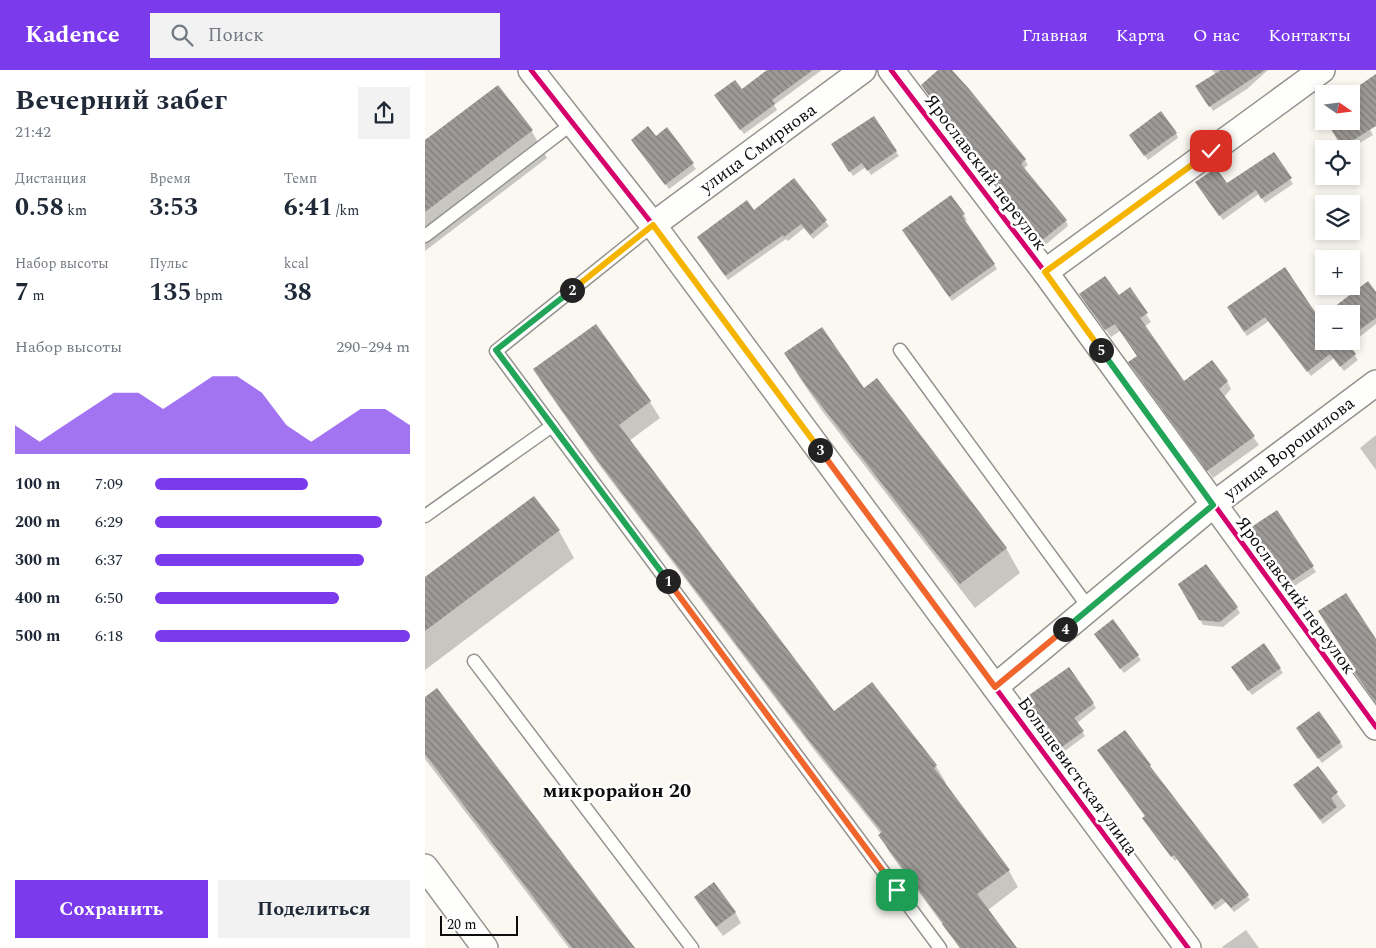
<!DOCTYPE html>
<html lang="ru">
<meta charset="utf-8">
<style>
:root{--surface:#fff;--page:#f2f2f3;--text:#1f2937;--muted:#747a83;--accent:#7c3aed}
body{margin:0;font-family:Spectral,serif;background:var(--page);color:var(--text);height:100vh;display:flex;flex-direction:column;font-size:19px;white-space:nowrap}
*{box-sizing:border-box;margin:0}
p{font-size:16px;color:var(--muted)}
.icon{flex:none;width:28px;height:28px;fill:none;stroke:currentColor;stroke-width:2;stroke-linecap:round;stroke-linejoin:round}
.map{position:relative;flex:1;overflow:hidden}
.details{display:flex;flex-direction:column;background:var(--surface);width:425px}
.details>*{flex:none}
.needle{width:32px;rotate:104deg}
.buttons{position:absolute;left:890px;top:15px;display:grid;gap:10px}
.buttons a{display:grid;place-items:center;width:45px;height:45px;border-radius:0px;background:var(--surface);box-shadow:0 2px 8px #0003;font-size:25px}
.scale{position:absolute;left:15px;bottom:12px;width:78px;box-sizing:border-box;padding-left:5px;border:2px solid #0d0d0d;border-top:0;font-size:14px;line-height:18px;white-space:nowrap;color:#0d0d0d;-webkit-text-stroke:4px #fff;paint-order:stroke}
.pin{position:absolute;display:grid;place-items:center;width:42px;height:42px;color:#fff;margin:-21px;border-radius:10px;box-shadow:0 2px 8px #0006}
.km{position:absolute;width:25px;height:25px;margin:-12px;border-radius:50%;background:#222;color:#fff;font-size:14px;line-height:25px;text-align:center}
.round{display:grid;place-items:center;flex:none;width:52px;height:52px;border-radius:0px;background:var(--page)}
.summary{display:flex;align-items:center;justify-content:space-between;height:85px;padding:0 15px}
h1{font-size:28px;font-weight:700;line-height:38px}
.metrics{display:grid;grid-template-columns:repeat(3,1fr);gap:8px;height:85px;padding:5px 15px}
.metrics div{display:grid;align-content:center}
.metrics b{font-size:25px;font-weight:700}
.metrics small{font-size:14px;font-weight:400}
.metrics p{font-size:14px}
.chart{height:140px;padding:10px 15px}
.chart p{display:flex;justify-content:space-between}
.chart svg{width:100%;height:90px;margin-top:5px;fill:var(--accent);opacity:.7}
.primary-button{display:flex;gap:10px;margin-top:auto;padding:10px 15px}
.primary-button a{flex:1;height:58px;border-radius:0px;background:var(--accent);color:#fff;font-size:20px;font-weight:700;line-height:58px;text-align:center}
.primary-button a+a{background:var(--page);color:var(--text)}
ul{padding:0 15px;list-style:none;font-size:16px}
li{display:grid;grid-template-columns:80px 60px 1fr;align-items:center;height:38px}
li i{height:12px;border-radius:6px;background:var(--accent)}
header{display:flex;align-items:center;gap:30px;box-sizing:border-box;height:70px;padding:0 25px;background:var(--accent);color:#fff}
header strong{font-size:24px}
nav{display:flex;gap:28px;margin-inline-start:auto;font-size:18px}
.search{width:350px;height:45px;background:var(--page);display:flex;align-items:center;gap:12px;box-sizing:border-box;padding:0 18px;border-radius:0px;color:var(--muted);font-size:19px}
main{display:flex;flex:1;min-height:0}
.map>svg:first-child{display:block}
.shadow{fill:#0003}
.building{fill:url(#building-back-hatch)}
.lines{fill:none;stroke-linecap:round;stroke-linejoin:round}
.lane-casing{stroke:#949390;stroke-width:15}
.street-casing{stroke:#949390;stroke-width:28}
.lane{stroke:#fefefd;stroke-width:12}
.street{stroke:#fefefd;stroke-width:25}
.cycleway-casing{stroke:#fff;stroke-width:8}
.cycleway{stroke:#d6006c;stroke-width:5}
.split-1-casing{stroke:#fff;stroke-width:10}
.split-2-casing{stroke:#fff;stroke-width:10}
.split-3-casing{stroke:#fff;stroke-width:10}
.split-4-casing{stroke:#fff;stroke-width:10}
.split-5-casing{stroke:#fff;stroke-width:10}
.split-6-casing{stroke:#fff;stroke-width:10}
.split-1{stroke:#f0652b;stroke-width:6}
.split-2{stroke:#22a559;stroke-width:6}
.split-3{stroke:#f5b400;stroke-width:6}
.split-4{stroke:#f0652b;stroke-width:6}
.split-5{stroke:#22a559;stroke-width:6}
.split-6{stroke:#f5b400;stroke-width:6}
.labels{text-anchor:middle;stroke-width:5;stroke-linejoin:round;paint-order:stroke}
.street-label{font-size:18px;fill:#0d0d0d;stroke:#fff}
.quarter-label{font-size:20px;font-weight:bold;fill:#0d0d0d;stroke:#fff}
</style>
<header>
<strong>Kadence</strong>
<div class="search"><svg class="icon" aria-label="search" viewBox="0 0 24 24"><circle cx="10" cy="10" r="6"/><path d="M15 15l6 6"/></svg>Поиск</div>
<nav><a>Главная</a><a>Карта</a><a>О нас</a><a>Контакты</a></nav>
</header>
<main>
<section class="details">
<div class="summary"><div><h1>Вечерний забег</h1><p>21:42</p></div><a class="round"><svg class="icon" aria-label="share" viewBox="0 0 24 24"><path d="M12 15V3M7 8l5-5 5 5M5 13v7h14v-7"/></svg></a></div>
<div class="metrics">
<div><p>Дистанция</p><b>0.58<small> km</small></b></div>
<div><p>Время</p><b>3:53</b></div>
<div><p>Темп</p><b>6:41<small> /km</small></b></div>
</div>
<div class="metrics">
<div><p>Набор высоты</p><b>7<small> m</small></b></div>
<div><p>Пульс</p><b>135<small> bpm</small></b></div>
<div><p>kcal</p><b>38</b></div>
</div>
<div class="chart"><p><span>Набор высоты</span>290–294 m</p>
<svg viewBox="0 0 160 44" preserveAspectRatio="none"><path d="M0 44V30L10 38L20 30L30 22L40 14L50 14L60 22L70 14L80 6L90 6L100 14L110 30L120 38L130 30L140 22L150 22L160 30V44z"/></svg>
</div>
<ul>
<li><b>100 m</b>7:09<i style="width:60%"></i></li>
<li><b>200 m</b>6:29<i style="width:89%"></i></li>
<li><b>300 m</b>6:37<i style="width:82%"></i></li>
<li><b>400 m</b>6:50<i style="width:72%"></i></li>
<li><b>500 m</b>6:18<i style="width:100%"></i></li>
</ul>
<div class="primary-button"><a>Сохранить</a><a>Поделиться</a></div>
</section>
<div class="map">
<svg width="951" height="878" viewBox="0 0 951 878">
<defs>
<pattern id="building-back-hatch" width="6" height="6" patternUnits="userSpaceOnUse" patternTransform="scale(1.25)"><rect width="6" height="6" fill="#9e9a97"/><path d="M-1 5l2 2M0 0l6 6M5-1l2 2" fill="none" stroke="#7f7c7a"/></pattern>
</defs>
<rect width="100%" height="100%" fill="#fbf8f1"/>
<g class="shadow">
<polygon points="344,0 397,0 349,35 352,40 319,64 293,30 316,20"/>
<polygon points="515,0 525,0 600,90 603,95 598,99 641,151 643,156 619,176 500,20"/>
<polygon points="787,0 843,0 822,19 788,41 775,21 791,5"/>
<polygon points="951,6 951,54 944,58 948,65 925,79 919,79 902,51 926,51"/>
<polygon points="448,47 474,86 446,105 441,97 428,106 410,79"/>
<polygon points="242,59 271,99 244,119 211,75 230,68"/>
<polygon points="106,60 122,88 0,181 0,72"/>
<polygon points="751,63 753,68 723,90 708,70"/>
<polygon points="849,83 868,114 840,133 834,124 798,150 775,117 801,115"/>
<polygon points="369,110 404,156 388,169 379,158 363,171 361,169 303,210 276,172 329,142"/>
<polygon points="526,126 542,150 539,151 572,199 527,231 481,165"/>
<polygon points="704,219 726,252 719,257 759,313 802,311 806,319 799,327 834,375 788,408 710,300 713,287 695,261 686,267 655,224 693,227"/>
<polygon points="951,224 951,254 923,276 933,290 919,301 909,288 886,306 844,251 822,266 806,242 894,250 899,271 926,271 926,244"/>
<polygon points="170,255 225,332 235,348 204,371 409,643 447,614 511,696 521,713 520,714 584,801 593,817 563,840 590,878 535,878 464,782 455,765 456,764 390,681 175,396 119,316 109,300"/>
<polygon points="360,283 438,320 581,478 595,503 550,538 398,342 374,307"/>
<polygon points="951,365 951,400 935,378"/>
<polygon points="852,442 891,502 868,517 830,464"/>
<polygon points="134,461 149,488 0,600 0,509"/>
<polygon points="755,515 812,538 815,543 798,557 778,555"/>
<polygon points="687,551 716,590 699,603 673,569"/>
<polygon points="839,575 858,603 827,625 810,602"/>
<polygon points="643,598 671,638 652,653 660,666 637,683 602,635"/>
<polygon points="0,628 208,878 144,878 0,689"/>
<polygon points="700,661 728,701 822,826 825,830 809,842 801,832 790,840 752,789 750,791 721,753 721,746"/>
<polygon points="875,663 915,672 918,677 897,693"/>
<polygon points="893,698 921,736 898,754 873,720"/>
<polygon points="277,838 310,842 316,853 298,866"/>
<polygon points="821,860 834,878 798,878 797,877"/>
</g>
<g class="building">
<polygon points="342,0 388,0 347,30 350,34 315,60 289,25 310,10 317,19"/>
<polygon points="513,0 527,0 545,20 601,89 596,94 642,150 615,172 496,15"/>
<polygon points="796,0 840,0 784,37 770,16"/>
<polygon points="951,4 951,56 917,77 901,51 926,51 926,21"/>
<polygon points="73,15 108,60 0,142 0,70"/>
<polygon points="736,41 752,63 719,86 704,65"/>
<polygon points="449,46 472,81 442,101 437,93 424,102 406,74"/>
<polygon points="223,56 231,66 242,57 269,93 240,115 206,70"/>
<polygon points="849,82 867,108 836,129 831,120 794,146 770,112 791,98 802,113"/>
<polygon points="369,108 402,150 385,165 376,154 359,167 358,165 300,206 272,167 322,130 329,140"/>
<polygon points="526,125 540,144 537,146 570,194 524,227 477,160"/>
<polygon points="860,197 894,248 899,245 899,271 921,271 931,284 915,297 905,284 882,302 840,247 819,262 802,237"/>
<polygon points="680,206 694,225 705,217 723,243 715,248 759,311 787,290 803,311 794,319 830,366 782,401 703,292 712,286 690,254 680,260 654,224"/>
<polygon points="943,211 951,222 951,248 926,266 926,244 900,244"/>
<polygon points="171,254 226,331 194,355 409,641 447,612 512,695 509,698 585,800 552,824 592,878 535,878 517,854 518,853 453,765 457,762 379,664 164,379 108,299"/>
<polygon points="397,257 439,318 452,308 582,478 535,514 382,317 359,283"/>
<polygon points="109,426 135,460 0,561 0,507"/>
<polygon points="852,440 889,496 864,513 825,458"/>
<polygon points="781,494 813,537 795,552 774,550 753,514"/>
<polygon points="921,523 951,569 951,633 926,598 928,596 893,541"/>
<polygon points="688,549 714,585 695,599 669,564"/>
<polygon points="839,573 856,598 823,621 806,597"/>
<polygon points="644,597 669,633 649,648 659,661 634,679 597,630"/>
<polygon points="12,618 210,878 147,878 0,684 0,627"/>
<polygon points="894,641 916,672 893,689 871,658"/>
<polygon points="700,660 726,695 725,696 824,825 806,838 797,828 787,836 749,785 746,787 717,748 720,746 672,680"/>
<polygon points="893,696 913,722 906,728 912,737 895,750 868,715"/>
<polygon points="289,812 311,842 291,857 269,827"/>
</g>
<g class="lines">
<g class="lane-casing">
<g id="lane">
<polyline points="228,155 71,281 515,878"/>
<polyline points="0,166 148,53"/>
<polyline points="475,280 664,538"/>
<polyline points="0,446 127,356"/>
<polyline points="49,591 267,878"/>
</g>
</g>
<g class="street-casing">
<g id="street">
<polyline points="106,0 228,155 763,878"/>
<polyline points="466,0 620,202 951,657"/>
<polyline points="228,155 438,0"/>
<polyline points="620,202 897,0"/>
<polyline points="570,617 788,435 951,313"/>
<polyline points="0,797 60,878"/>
</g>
</g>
<use href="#lane" class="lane"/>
<use href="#street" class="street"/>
<g class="cycleway-casing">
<g id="cycleway">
<polyline points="106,0 228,155 763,878"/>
<polyline points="466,0 620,202 951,657"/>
</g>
</g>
<use href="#cycleway" class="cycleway"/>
</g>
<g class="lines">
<g class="split-1-casing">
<polyline id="split-1" points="243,511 472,820"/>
</g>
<g class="split-2-casing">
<polyline id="split-2" points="147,220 71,280 243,511"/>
</g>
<g class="split-3-casing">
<polyline id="split-3" points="147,220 228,155 395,380"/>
</g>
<g class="split-4-casing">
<polyline id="split-4" points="395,380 570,617 640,559"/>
</g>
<g class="split-5-casing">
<polyline id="split-5" points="640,559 788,435 676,280"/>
</g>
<g class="split-6-casing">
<polyline id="split-6" points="676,280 620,202 786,81"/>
</g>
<use href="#split-1" class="split-1"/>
<use href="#split-2" class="split-2"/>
<use href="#split-3" class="split-3"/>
<use href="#split-4" class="split-4"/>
<use href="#split-5" class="split-5"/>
<use href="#split-6" class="split-6"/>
</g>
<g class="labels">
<g class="street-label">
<text transform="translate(333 78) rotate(-36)" y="6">улица Смирнова</text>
<text transform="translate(561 102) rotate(53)" y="6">Ярославский переулок</text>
<text transform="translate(864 378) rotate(-37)" y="6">улица Ворошилова</text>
<text transform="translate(871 525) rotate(54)" y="6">Ярославский переулок</text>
<text transform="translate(653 706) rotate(54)" y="6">Большевистская улица</text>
</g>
<g class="quarter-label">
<text x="192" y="727">микрорайон 20</text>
</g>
</g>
</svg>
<div class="buttons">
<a><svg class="needle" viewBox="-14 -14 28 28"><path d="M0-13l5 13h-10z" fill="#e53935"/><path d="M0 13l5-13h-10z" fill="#747a83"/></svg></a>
<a><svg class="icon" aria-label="locate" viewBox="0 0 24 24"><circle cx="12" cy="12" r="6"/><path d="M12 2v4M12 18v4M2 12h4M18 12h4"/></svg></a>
<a><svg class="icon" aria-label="layers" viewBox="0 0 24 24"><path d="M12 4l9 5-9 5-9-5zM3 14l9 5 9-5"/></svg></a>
<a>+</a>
<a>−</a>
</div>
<div class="scale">20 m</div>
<div class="pin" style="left:472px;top:820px;background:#1e9e55"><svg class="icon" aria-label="arrive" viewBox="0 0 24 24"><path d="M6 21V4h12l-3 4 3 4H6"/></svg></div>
<div class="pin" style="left:786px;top:81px;background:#d93025"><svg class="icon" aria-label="check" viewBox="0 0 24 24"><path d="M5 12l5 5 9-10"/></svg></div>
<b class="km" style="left:243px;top:511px">1</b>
<b class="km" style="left:147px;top:220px">2</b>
<b class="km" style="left:395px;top:380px">3</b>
<b class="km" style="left:640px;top:559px">4</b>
<b class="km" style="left:676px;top:280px">5</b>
</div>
</main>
